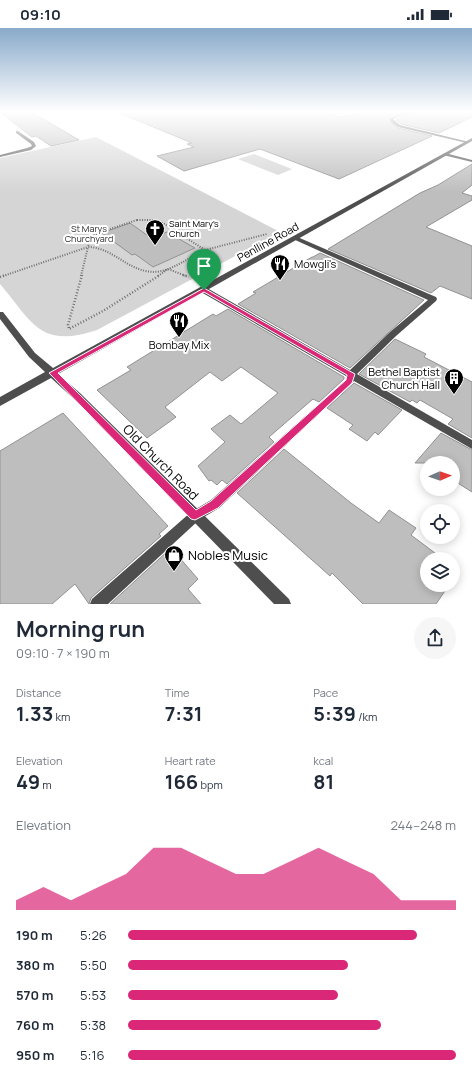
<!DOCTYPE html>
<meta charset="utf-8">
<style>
:root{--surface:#fff;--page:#f6f6f7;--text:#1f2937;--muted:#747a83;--accent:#db2777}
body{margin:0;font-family:Manrope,sans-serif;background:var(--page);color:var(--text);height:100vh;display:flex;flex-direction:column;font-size:15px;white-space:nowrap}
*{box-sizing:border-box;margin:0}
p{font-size:13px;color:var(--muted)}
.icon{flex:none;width:22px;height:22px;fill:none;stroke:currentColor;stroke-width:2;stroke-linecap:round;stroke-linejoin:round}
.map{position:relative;height:576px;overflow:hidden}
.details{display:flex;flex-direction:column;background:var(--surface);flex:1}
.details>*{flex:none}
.needle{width:26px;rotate:88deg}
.tools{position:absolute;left:420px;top:428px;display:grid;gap:8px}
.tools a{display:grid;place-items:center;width:40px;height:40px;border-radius:50%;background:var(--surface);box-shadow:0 2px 10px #0003;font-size:20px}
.pin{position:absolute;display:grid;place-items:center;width:34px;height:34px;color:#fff;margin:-41px -17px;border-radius:50% 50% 50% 0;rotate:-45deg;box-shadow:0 0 4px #0007}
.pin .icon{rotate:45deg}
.round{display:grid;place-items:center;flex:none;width:42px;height:42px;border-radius:21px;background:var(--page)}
.overview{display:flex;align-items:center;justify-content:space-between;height:68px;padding:0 16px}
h1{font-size:22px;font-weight:700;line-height:30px}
.stats{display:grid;grid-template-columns:repeat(3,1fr);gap:6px;height:68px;padding:4px 16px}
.stats div{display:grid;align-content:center}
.stats b{font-size:20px;font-weight:700}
.stats small{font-size:11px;font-weight:400}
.stats p{font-size:11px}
.chart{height:112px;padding:8px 16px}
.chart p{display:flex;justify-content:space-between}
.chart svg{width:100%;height:72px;margin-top:4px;fill:var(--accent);opacity:.7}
ul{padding:0 16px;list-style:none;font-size:13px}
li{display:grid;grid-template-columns:64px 48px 1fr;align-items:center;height:30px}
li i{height:10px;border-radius:5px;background:var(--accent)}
.status{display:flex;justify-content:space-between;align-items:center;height:28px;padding:0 20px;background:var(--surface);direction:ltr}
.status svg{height:11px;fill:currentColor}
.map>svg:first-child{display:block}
.green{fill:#d5d5d5}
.building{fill:#bebebe;stroke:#929292}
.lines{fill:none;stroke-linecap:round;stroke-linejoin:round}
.path-far1{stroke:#707070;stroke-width:2;stroke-dasharray:1 1.5;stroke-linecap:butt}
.path{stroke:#707070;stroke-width:2.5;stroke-dasharray:1 2;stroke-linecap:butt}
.service{fill:#4e4e4e;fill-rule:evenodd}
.minor{fill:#4e4e4e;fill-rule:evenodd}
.tertiary{fill:#4e4e4e;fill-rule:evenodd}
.route{fill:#db2777;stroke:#fff;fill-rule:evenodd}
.labels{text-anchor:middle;stroke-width:4;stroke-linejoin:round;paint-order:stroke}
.far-poi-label{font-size:9px;fill:#000;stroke:#fff;text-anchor:start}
.far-park-label{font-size:9px;fill:#2c2c2c;stroke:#fff}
.street-label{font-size:11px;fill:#000;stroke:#fff}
.poi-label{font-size:11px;fill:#000;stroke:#fff;text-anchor:start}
.near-street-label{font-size:13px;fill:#000;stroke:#fff}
.near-poi-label{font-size:13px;fill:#000;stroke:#fff;text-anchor:start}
</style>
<div class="status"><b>09:10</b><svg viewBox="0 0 49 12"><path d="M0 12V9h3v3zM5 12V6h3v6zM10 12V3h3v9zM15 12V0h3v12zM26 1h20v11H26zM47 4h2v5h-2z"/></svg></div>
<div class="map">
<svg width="472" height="576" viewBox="0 0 472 576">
<rect width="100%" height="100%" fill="#fff"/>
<g class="green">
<path d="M 96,109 L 280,204 L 97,302 C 40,321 33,295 0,256 L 0,130 Z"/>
<polygon points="254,126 292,141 278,147 238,131"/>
</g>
<g class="building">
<polygon points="0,84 31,84 79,112 51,118 36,108 32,109"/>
<polygon points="117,84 320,84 341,89 365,84 405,84 388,90 388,92 398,100 432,108 339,151 260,121 184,143 157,128 194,119 187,116 192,115"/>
<polygon points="413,84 472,84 472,89 439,105 401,96 396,92"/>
<polygon points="472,136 472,157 462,165 472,168 472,172 426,199 472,218 472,271 440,258 431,265 328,221 420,165 438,157"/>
<polygon points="130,195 151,210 167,204 195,220 153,239 135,226 132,227 102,205"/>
<polygon points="320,225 424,272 350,340 238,276 256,265 253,264 312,229 313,229"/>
<polygon points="228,281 344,349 344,351 319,374 313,371 269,409 274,414 227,456 222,452 217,457 211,452 209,453 198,438 225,414 211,401 230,387 241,396 278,365 241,339 222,353 210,344 165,379 176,389 147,410 97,362 131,342 127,339 213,286 216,288"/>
<polygon points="395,311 426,326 424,329 472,354 472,410 448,396 453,391 420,372 417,375 412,372 410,374 359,346"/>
<polygon points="354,355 402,382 378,407 375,404 367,413 349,401 353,397 327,380"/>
<polygon points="63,385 168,498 159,506 161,508 91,570 89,576 75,556 52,576 0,576 0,423"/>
<polygon points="441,405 472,422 472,464 453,452 453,435 415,435"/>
<polygon points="284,421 351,475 379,495 389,482 416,500 411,507 443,531 427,531 427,557 449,557 436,576 363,576 332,545 330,548 237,465"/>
<polygon points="171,520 198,551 188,561 201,576 110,576"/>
</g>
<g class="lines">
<g class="path-far1">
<path d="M 137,192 L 153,192 L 163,195 L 205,222 C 169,240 158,256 120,231 C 110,225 100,219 88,219 L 90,210 L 98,205 Z"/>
<polyline points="205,222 267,206"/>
<polyline points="3,248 88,219"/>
<polyline points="81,248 88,219"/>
<polyline points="158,248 168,241 186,248"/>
</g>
<g class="path">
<polyline points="82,247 68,297 69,301 103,283 160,247"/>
<polyline points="183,247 189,249"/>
<polyline points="0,249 6,247"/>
</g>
<polygon class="service" points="295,208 436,269 437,271 436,273 396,308 357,346 472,412 472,421 354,353 219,480 199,492 108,576 90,576 92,571 191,484 211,472 346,352 346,348 201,264 200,262 201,260 207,260 350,342 390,304 428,272 293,211 292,210"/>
<g class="minor">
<polygon points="408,84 412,84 393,91 400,97 469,114 467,115 398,99 392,95 389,91"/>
<polygon points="16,103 18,103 34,114 36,118 31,122 0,129 0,127 27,120 32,118 31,116 16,105"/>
<polygon points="445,125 472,132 472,134 443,127 443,126"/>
</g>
<polygon class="tertiary" points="472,110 472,113 58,346 80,365 289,571 291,576 274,576 74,371 51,350 0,378 0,369 45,344 29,329 0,291 0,284 3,284 35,325 53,340"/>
</g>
<linearGradient id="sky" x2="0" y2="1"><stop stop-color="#89aaca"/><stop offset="0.51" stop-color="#fff"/><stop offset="1" stop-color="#fff" stop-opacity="0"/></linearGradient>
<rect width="472" height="164" fill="url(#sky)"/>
<path class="route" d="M 204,260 L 355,346 L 352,355 L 218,480 L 195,492 L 191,491 L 49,345 ZM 204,264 L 347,347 L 346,352 L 211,473 L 196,482 L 58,345 Z"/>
<defs>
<g id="church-pin" transform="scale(1)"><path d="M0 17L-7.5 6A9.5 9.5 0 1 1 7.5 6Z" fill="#000" stroke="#fff"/><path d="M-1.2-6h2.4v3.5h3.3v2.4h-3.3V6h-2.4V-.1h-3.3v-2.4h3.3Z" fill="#fff"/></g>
<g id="restaurant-pin" transform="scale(1)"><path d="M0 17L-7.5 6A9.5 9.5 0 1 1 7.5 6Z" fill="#000" stroke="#fff"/><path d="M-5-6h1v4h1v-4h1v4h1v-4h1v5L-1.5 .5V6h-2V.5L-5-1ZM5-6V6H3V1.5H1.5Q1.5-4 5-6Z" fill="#fff"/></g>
<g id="building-pin" transform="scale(1)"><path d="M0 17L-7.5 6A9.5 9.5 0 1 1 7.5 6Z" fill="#000" stroke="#fff"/><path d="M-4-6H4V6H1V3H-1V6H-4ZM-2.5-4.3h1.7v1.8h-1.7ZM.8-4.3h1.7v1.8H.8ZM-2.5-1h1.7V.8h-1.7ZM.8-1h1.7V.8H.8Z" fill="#fff"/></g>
<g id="shop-pin" transform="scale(1)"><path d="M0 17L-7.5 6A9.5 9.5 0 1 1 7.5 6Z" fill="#000" stroke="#fff"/><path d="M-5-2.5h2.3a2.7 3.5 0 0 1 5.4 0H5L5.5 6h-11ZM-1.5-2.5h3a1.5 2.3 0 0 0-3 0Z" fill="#fff"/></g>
</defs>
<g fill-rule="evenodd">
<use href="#church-pin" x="155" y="201"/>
<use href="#restaurant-pin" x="280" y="236"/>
<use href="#restaurant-pin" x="179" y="293"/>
<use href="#building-pin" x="454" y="350"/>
<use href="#shop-pin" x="174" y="527"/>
</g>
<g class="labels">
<g class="far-poi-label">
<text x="169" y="199">Saint Mary's<tspan x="169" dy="10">Church</tspan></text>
</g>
<g class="far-park-label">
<text x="89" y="204">St Marys<tspan x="89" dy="10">Churchyard</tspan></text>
</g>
<g class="street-label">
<text transform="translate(268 214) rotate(-29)" y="4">Penlline Road</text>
</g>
<g class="poi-label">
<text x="294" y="240">Mowgli's</text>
<text x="179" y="321" text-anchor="middle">Bombay Mix</text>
<text x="440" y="348" text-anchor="end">Bethel Baptist<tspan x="440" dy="13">Church Hall</tspan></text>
</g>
<g class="near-street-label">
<text transform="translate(161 434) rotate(45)" y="5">Old Church Road</text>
</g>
<g class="near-poi-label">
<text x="188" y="532">Nobles Music</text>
</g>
</g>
</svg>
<div class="tools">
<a><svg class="needle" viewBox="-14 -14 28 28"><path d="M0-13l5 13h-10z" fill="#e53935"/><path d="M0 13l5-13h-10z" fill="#747a83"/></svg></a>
<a><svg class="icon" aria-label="locate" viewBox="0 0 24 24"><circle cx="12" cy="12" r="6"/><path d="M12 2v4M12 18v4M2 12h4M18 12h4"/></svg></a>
<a><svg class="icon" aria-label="layers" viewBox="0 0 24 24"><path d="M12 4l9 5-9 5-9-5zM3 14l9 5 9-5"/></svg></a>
</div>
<div class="pin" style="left:204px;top:262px;background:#1e9e55"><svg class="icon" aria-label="arrive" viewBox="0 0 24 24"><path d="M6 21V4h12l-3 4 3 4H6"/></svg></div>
</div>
<section class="details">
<div class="overview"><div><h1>Morning run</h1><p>09:10 · 7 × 190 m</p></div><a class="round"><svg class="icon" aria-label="share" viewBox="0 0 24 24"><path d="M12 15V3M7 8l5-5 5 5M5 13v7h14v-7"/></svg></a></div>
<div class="stats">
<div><p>Distance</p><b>1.33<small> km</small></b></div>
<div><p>Time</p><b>7:31</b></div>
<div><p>Pace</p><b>5:39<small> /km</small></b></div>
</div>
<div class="stats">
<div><p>Elevation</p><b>49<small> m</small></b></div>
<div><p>Heart rate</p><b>166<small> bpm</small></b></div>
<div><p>kcal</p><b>81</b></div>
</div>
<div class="chart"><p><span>Elevation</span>244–248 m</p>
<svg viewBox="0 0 160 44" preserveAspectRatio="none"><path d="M0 44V38L10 30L20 38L30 30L40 22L50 6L60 6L70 14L80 22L90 22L100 14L110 6L120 14L130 22L140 38L150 38L160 38V44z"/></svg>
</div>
<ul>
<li><b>190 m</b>5:26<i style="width:88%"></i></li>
<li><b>380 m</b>5:50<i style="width:67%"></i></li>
<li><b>570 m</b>5:53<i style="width:64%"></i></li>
<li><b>760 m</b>5:38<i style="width:77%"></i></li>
<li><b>950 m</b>5:16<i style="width:100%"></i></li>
</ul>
</section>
